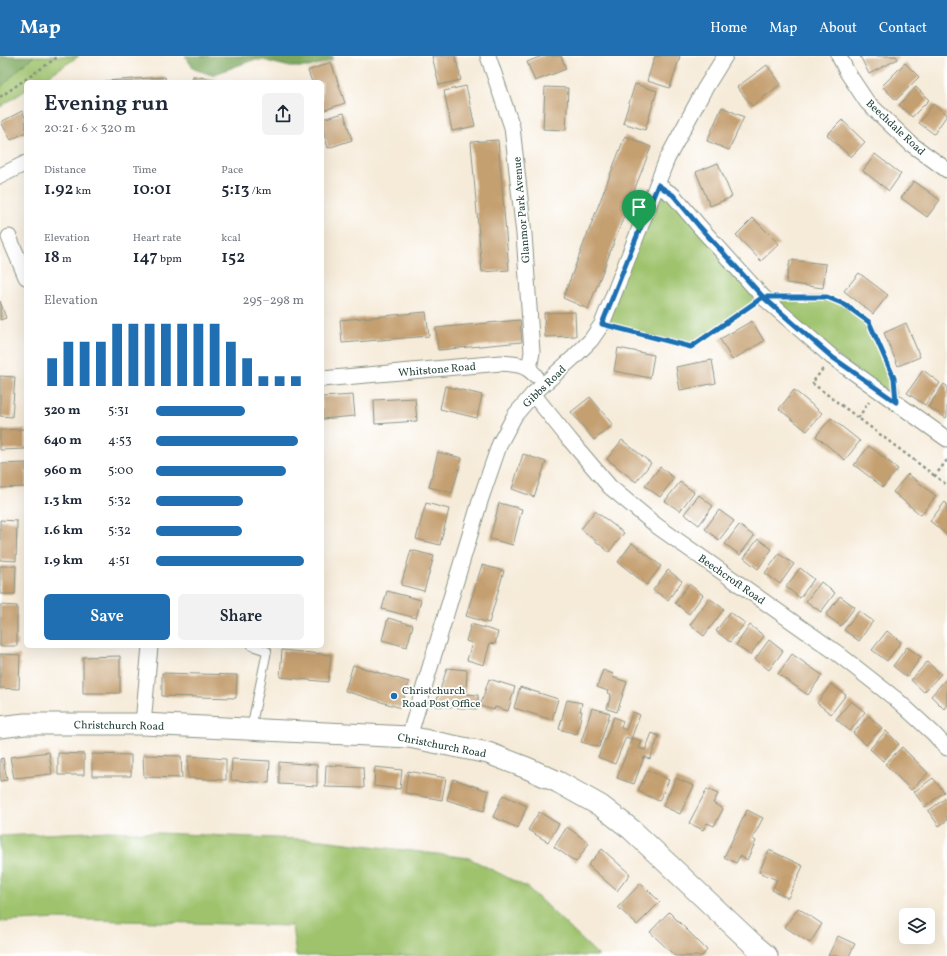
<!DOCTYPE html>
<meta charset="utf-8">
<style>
:root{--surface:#fff;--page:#f2f2f3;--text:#1f2937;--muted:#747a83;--accent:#1f6fb2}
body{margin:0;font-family:Vollkorn,serif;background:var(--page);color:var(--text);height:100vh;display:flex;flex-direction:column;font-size:15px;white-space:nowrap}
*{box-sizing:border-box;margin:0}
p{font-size:13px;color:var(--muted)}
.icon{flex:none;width:22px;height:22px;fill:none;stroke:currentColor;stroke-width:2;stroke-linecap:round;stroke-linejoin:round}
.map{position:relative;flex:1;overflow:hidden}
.details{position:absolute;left:24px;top:24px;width:300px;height:568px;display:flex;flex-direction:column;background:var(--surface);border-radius:6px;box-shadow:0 4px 16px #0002}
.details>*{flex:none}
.tools{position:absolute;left:899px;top:852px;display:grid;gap:8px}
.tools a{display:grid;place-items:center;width:36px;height:36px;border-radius:6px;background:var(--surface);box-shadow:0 4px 16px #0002;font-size:20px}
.pin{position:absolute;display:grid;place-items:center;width:34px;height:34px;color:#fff;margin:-41px -17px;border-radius:50% 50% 50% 0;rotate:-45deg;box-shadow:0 0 4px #0007}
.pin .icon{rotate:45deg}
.round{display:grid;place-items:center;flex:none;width:42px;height:42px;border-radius:6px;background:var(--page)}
.head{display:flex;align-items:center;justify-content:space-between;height:68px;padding:0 20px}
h1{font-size:22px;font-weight:600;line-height:30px}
.figures{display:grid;grid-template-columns:repeat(3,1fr);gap:6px;height:68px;padding:4px 20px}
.figures div{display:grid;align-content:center}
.figures b{font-size:17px;font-weight:600}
.figures small{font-size:11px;font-weight:400}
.figures p{font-size:11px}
.chart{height:112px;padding:8px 20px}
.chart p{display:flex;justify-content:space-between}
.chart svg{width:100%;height:72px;margin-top:4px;stroke:var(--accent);stroke-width:6}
.primary-button{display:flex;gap:8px;margin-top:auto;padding:8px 20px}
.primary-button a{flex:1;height:46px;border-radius:6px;background:var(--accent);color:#fff;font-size:16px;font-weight:600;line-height:46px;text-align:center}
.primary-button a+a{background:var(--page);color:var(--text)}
ul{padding:0 20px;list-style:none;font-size:13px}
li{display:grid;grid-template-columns:64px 48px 1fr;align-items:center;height:30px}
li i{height:10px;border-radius:5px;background:var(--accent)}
header{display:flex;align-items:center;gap:24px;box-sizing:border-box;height:56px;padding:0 20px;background:var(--accent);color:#fff}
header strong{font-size:19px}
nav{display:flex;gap:22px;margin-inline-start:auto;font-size:14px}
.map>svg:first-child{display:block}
.green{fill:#9fc36d;stroke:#5f8050}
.forest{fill:#7fa960;stroke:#4f734a}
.building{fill:#c49f6f}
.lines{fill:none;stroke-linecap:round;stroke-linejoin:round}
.lane-casing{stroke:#8a9486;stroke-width:10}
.street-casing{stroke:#8a9486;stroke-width:17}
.secondary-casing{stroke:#8a9486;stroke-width:23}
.path{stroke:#8a9486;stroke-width:2.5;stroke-dasharray:3 3;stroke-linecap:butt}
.lane{stroke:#fff;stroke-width:8}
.street{stroke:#fff;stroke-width:15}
.secondary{stroke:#fff;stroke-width:21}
.route-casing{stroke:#fff;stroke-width:8}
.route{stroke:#1f6fb2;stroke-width:5}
.poi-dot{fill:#1f6fb2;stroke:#fff;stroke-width:1.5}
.labels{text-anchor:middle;stroke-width:3.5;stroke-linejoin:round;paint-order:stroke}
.street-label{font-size:11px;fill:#1f3d34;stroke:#fff}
.poi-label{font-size:11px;fill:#1f3d34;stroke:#fff;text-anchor:start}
</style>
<header>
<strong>Map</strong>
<nav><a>Home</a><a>Map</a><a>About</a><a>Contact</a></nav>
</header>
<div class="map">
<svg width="947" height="900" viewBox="0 0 947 900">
<rect width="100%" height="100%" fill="#fff"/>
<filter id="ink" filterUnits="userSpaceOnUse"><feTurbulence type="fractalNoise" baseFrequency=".025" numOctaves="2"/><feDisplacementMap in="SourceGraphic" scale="8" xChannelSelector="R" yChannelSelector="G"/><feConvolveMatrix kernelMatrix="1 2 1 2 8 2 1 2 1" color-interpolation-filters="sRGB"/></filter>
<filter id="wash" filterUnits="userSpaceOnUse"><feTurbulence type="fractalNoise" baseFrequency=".012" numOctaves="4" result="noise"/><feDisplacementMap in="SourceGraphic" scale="16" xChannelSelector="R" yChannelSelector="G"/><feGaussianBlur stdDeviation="0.9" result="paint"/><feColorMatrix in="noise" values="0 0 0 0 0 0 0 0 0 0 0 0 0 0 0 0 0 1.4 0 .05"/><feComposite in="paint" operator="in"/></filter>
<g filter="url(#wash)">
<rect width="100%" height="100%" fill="#f6ebd9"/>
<g class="green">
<polygon points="34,0 79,0 39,26 26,26 26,34 0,51 0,32 23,9"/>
<polygon points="657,129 763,241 827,241 844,248 869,266 894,322 896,346 763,241 691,291 602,268"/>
<polygon points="110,775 322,784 469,802 528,832 599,900 296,900 292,870 58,863 0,866 0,780"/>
</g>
<g class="forest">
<polygon points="0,0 34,0 23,9 0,32"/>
<polygon points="185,0 333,0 332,4 324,7 309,11 290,11 274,7 263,4 253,4 212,19 194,13"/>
</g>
<g id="blocks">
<g class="building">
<polygon points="432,0 455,0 461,24 439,29"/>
<polygon points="542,0 561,0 566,13 535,25 527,6"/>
<polygon points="655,0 680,0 670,32 647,25"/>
<polygon points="860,0 896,0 898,3 869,18"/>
<polygon points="331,6 345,47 322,55 322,26 312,26 308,15"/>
<polygon points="905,7 919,21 896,44 882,30"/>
<polygon points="767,9 781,28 752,50 737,31"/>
<polygon points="193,20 218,24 217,26 192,26"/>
<polygon points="165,21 166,26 105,26 105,25"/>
<polygon points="635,28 657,35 645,74 623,67"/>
<polygon points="466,30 475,70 452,75 444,35"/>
<polygon points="545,31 568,32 566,74 543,73"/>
<polygon points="916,31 929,44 912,61 899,49"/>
<polygon points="933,48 947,58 947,59 934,78 919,67"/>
<polygon points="722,51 744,61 729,94 707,85"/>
<polygon points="22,55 26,63 26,76 11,84 1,66"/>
<polygon points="344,57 352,84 328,92 322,70 322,63"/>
<polygon points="842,64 865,86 851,101 827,79"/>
<polygon points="625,80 651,91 588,253 563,242"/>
<polygon points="498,84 509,214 482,216 471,86"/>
<polygon points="875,98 901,118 889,135 863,115"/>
<polygon points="718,107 732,141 710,150 696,116"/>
<polygon points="914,125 940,144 927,161 901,142"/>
<polygon points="753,162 779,188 761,205 736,179"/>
<polygon points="790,204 826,208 823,232 786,227"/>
<polygon points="859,217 888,239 873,258 844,235"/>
<polygon points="0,245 6,262 0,264"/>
<polygon points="426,256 429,280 342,287 340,264"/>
<polygon points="575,256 576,280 545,281 544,257"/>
<polygon points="520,264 522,286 438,294 436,272"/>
<polygon points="752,265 764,285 732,304 720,283"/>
<polygon points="906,267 920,301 898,310 884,277"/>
<polygon points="618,292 654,299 650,322 614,315"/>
<polygon points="712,304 716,327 680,334 676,311"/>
<polygon points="923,314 940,327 925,349 907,337"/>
<polygon points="0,320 15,321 12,361 0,360"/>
<polygon points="944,328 947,330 947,361 946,362 928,351"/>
<polygon points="445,330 482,339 477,362 440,353"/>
<polygon points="794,334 822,357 807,375 779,353"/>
<polygon points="353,339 355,360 322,363 322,341"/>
<polygon points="590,341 613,369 594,384 571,356"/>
<polygon points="415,342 417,365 375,368 374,344"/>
<polygon points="831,362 860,385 845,404 816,380"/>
<polygon points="25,373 25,393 0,394 0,374"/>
<polygon points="622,384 651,407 636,426 607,403"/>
<polygon points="869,390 898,413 883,431 854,409"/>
<polygon points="438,396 462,402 452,437 429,431"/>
<polygon points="523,398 546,406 534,441 512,433"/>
<polygon points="26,407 26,431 0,432 0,408"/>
<polygon points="660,411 674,422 660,441 645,430"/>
<polygon points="908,418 936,440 921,459 893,436"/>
<polygon points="680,426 694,436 680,455 665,445"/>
<polygon points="699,439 713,450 699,469 684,458"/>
<polygon points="945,446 947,448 947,479 930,465"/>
<polygon points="426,447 449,453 440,489 416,483"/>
<polygon points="499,447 522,453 513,489 490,483"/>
<polygon points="719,454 734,465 719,484 705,473"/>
<polygon points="595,455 624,477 609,496 581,473"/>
<polygon points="0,464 17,465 16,505 0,504"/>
<polygon points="739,469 754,480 740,499 725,488"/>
<polygon points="758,483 772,493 758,513 744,502"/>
<polygon points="632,487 661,510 647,529 618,506"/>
<polygon points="411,494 434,500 424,535 401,529"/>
<polygon points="779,498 794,508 780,528 765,517"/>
<polygon points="482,509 504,515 489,567 466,560"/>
<polygon points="0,510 16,510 15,538 0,538"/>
<polygon points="800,512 814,523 800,542 786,531"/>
<polygon points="668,514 682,525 668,544 653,534"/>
<polygon points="821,526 835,537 821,556 806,545"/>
<polygon points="689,528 703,539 689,558 675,547"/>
<polygon points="387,535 421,544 416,562 382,553"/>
<polygon points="840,540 855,551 841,570 826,559"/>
<polygon points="709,542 724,553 704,580 690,569"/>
<polygon points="0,549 17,550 17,590 0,590"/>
<polygon points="859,555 873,565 859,585 844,574"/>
<polygon points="730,556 745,567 730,586 716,575"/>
<polygon points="388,562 413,569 407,591 382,584"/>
<polygon points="471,568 498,576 495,588 490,587 484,609 467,604 472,587 466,585"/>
<polygon points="750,569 764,580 750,599 736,589"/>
<polygon points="887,575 901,586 887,605 872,594"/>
<polygon points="769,584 783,595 769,614 755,603"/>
<polygon points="907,591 921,601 907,621 893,610"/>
<polygon points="282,594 331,599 328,626 280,621"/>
<polygon points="0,598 20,599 19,633 0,632"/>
<polygon points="792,598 822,619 808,639 778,618"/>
<polygon points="120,600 120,637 83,637 83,601"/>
<polygon points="927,606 941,618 924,636 911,624"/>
<polygon points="353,609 409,626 401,652 345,635"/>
<polygon points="447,612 467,614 466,638 478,639 478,653 435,650"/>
<polygon points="603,614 613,618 612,621 627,626 617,656 607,653 611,638 607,637 608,635 597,631"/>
<polygon points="162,617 237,619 236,642 162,640"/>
<polygon points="947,622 947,649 944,653 931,640"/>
<polygon points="489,623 515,631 508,655 495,651 494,654 480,650"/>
<polygon points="831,628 846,639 831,658 817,647"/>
<polygon points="520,631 558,643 552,664 514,652"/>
<polygon points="567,644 582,647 580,655 582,655 577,678 559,673"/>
<polygon points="851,645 865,656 850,675 836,663"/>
<polygon points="592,652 610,657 599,691 581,686"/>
<polygon points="633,656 640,659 631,683 626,681 615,708 598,701 614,661 623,665 621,672 626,674"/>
<polygon points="869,660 882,672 866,689 853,677"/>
<polygon points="886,675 899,688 883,705 870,693"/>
<polygon points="652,677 659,680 650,703 644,701 634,728 617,722 632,682 642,685 639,692 645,694"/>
<polygon points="902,691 928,717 911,734 885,708"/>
<polygon points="49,696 52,718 14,722 10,701"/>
<polygon points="58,697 84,698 84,719 58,719"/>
<polygon points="92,698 131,699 131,720 92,720"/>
<polygon points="143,699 181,700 182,722 144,721"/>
<polygon points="188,700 226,703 226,724 188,722"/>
<polygon points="3,702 7,724 0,725 0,703"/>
<polygon points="232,703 270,705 269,727 231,724"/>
<polygon points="279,706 317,709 317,730 279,728"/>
<polygon points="326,709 363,711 364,732 325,731"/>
<polygon points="375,711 402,714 400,733 374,730"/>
<polygon points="648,714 669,724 659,745 638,735"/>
<polygon points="408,715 446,722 442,744 405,737"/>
<polygon points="676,722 694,730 680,758 663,750"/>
<polygon points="933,722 944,736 925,751 914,736"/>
<polygon points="453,723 489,735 484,755 447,744"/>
<polygon points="707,733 718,738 713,747 723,753 714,770 707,767 703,774 689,767"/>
<polygon points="503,739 527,750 518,772 493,761"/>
<polygon points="947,741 947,764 939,770 928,755"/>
<polygon points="747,754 763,762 752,783 756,785 747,804 740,800 736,807 724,801"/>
<polygon points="539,756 559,768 548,786 528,774"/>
<polygon points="567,771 589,787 576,806 554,791"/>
<polygon points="602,793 630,818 617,835 588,809"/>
<polygon points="769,794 803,810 788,842 772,834 777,824 759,816"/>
<polygon points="641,827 660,846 637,869 618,851"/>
<polygon points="798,852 822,868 810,887 785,871"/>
<polygon points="669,856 707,894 702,900 675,900 650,876"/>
<polygon points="838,880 855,888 849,900 828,900"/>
</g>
</g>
</g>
<g filter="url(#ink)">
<use href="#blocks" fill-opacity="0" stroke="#8a9486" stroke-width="1"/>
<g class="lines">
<g class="lane-casing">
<polyline id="lane" points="251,673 267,595 252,590"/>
</g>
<g class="street-casing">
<g id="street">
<polyline points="488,0 512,71 524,178 532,296 529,313"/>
<polyline points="839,0 847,16 867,46 911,88 947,114"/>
<polyline points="0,120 26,107"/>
<polyline points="657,129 673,139 699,170 763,241 832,301 947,383"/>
<polyline points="9,181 26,221"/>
<path d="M 322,323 L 501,307 C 515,308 525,308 535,319"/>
<polyline points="533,338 570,384 610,431 657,470 837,597 897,644 933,677 947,692"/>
<polyline points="143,668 150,590"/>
<polyline points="409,681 481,442 500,387 515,359 533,338 573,302 591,284 602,268 667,103 704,34 725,0"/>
</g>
</g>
<g class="secondary-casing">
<polyline id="secondary" points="0,671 25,668 143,668 409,681 488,697 527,712 558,726 601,750 632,774 754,889 767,900"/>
</g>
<g class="path">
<polyline points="0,41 59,0"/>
<polyline points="788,241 827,241 844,248 869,266 894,322 894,325"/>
<polyline points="618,272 691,291 750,251"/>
<polyline points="823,313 812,327 935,420"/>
<polyline points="858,362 869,346"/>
<polyline points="947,404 935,420 947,429"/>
</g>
<use href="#lane" class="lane"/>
<use href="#street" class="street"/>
<use href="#secondary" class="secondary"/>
</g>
</g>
<g class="lines" filter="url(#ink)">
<g class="route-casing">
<polyline id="route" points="639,175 602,268 691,291 763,241 832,301 896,346 894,322 869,266 844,248 827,241 763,241 699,170 673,139 658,129 639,175"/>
</g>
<use href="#route" class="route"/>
</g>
<circle class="poi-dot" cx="394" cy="640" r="4"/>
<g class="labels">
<g class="street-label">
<text transform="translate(896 71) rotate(43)" y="4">Beechdale Road</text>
<text transform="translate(521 154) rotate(-95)" y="4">Glanmor Park Avenue</text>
<text transform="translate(437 313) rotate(-5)" y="4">Whitstone Road</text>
<text transform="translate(544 330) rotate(-44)" y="4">Gibbs Road</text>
<text transform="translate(732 523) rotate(35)" y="4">Beechcroft Road</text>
<text transform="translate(119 669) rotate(1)" y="4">Christchurch Road</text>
<text transform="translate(442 689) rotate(11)" y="4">Christchurch Road</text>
</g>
<g class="poi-label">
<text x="402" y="638">Christchurch<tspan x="402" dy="13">Road Post Office</tspan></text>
</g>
</g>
</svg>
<div class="tools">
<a><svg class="icon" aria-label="layers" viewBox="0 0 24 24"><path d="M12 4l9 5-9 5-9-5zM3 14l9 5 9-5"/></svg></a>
</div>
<div class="pin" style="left:639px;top:175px;background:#1e9e55"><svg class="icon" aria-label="arrive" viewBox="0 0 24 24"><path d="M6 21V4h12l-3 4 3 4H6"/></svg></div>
<section class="details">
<div class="head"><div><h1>Evening run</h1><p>20:21 · 6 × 320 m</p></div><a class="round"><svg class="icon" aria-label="share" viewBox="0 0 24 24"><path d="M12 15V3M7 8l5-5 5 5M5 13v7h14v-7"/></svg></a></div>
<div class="figures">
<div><p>Distance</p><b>1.92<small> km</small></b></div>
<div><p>Time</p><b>10:01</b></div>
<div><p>Pace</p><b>5:13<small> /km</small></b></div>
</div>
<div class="figures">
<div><p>Elevation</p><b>18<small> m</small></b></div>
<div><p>Heart rate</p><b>147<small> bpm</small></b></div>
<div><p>kcal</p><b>152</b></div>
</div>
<div class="chart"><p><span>Elevation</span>295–298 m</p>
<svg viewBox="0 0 160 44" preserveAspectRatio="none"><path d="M5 44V27M15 44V17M25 44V17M35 44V17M45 44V6M55 44V6M65 44V6M75 44V6M85 44V6M95 44V6M105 44V6M115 44V17M125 44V27M135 44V38M145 44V38M155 44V38"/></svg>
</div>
<ul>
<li><b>320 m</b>5:31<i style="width:60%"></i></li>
<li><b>640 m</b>4:53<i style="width:96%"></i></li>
<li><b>960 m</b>5:00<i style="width:88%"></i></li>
<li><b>1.3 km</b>5:32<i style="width:59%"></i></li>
<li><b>1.6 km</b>5:32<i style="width:58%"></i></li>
<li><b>1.9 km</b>4:51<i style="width:100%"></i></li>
</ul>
<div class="primary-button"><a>Save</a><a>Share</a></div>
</section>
</div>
